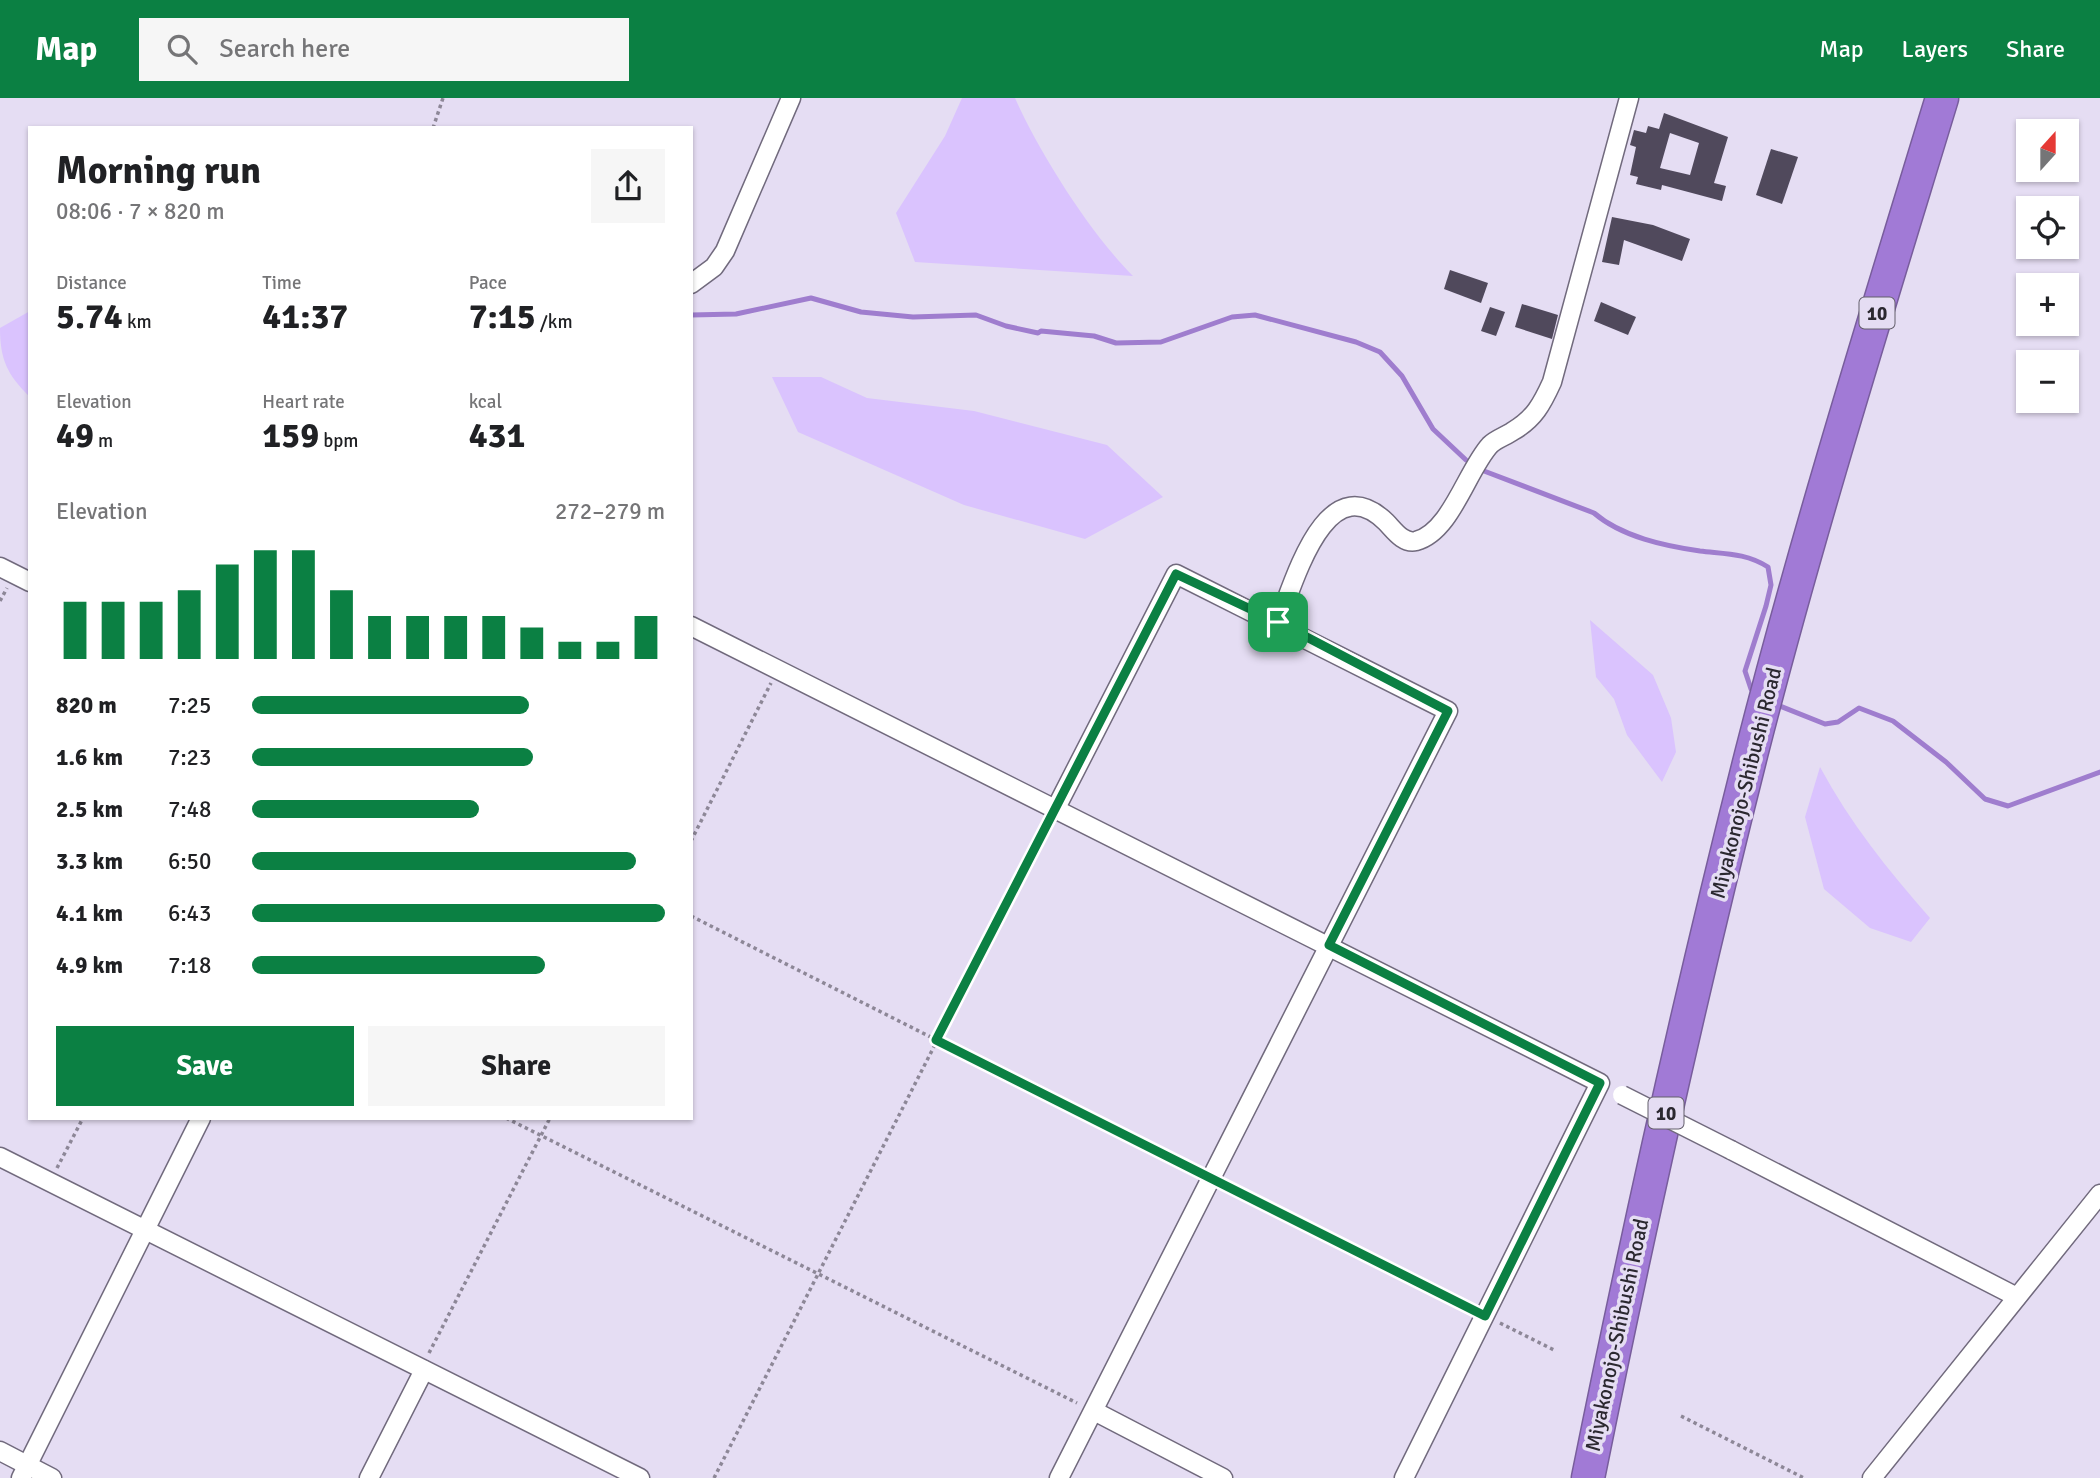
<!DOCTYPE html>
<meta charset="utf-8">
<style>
:root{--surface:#fff;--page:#f6f6f6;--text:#202124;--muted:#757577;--accent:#0b8043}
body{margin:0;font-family:Signika,sans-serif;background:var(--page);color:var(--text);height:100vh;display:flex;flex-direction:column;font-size:26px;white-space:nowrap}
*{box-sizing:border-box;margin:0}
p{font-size:23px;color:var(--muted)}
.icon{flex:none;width:38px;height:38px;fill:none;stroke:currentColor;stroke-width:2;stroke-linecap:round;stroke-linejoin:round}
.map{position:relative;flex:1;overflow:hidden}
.side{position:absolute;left:28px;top:28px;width:665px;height:994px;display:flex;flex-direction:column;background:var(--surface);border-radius:0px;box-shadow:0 2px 5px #0004}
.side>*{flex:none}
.needle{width:46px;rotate:21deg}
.tools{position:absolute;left:2016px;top:21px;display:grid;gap:14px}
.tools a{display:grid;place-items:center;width:63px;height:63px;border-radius:0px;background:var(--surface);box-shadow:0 2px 5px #0004;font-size:35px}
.pin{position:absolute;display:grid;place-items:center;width:60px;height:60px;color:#fff;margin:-30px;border-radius:14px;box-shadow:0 4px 10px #0006}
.round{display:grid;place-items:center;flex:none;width:74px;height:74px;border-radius:0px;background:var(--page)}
.headline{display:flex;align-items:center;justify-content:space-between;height:119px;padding:0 28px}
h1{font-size:38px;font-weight:800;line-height:52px}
.metrics{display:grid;grid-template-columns:repeat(3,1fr);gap:10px;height:119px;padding:7px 28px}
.metrics div{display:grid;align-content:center}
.metrics b{font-size:35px;font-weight:800}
.metrics small{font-size:19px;font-weight:400}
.metrics p{font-size:19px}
.chart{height:196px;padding:14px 28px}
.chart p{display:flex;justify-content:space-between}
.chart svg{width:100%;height:126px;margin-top:7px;stroke:var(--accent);stroke-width:6}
.primary-button{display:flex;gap:14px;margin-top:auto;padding:14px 28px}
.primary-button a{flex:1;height:80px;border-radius:0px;background:var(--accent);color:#fff;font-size:28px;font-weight:800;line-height:80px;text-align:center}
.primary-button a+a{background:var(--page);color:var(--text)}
ul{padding:0 28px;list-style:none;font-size:23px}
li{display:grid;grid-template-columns:112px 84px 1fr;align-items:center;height:52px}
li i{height:18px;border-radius:9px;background:var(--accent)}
header{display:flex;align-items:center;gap:42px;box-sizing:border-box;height:98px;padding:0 35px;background:var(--accent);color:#fff}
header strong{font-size:33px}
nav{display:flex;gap:38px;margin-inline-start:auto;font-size:24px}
.search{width:490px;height:63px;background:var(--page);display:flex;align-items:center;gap:18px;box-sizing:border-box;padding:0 24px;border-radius:0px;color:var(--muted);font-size:26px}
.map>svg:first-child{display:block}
.green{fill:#dac3fe}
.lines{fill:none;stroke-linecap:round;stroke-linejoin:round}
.stream{stroke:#9f7dce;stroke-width:5}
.building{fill:#50495c;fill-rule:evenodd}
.minor-casing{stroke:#716a7d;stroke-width:21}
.motorway-casing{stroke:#785d9c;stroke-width:35}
.path{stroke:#8d8797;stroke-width:3.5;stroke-dasharray:3.5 3.5;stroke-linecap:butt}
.minor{stroke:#fff;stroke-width:18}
.motorway{stroke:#a17ad6;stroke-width:32}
.minor-bridge-casing{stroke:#716a7d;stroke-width:21;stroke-linecap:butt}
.minor-bridge{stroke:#fff;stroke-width:18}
.route-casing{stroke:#fff;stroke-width:14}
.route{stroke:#0b8043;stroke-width:9}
.labels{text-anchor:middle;stroke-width:7;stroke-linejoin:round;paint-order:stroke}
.shield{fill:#e5ddf3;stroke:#635e6a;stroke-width:2}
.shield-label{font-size:19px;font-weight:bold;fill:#2b2830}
.street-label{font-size:21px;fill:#2b2830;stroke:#e5ddf3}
</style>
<header>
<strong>Map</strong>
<div class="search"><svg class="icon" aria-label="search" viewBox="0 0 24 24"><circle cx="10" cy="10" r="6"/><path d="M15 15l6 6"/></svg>Search here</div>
<nav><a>Map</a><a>Layers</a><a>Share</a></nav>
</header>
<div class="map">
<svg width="2100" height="1380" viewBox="0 0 2100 1380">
<rect width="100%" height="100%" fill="#e5ddf3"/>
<g class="green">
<path d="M 962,0 L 1015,0 C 1040,56 1090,135 1133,178 L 915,164 L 896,115 L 945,38 Z"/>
<path d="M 30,213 L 30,299 C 7,277 0,261 0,230 Z"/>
<polygon points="821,279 867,300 974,313 1107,347 1163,399 1085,441 964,407 798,334 772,279"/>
<polygon points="1590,522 1653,577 1671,620 1676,654 1662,684 1627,637 1614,601 1596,579"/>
<path d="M 1820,669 C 1850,725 1888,772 1930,820 L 1911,844 L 1870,830 L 1824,791 L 1805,719 Z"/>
</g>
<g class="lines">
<g class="stream">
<polyline points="691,217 736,216 811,200 861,214 913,219 976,217 1006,228 1038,235 1041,233 1094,238 1116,245 1161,244 1232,219 1255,217 1356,244 1380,254 1402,278 1433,331 1466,362"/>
<path d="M 1484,373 L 1594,415 C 1622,439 1665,448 1700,453 C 1725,456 1746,455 1768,469 L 1771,487 L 1766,508 L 1745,573 L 1751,591 L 1758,595"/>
<polyline points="1775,606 1825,626 1838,624 1859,610 1893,623 1946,664 1985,701 2008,708 2100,674"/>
</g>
</g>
<g class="building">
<path d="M 1664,15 L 1728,39 L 1714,85 L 1726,88 L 1722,103 L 1662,87 L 1661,92 L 1636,86 L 1638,79 L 1630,77 L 1636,49 L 1630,47 L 1634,32 L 1646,35 L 1648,28 L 1659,31 ZM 1670,35 L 1699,45 L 1690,77 L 1660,70 Z"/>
<polygon points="1771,51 1798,59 1782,106 1756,97"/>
<polygon points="1612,119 1653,127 1690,141 1682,163 1624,142 1619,167 1602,164"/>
<polygon points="1450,172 1488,185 1481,205 1444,191"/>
<polygon points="1601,204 1636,219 1628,237 1594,223"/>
<polygon points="1522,206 1558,217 1552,241 1515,229"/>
<polygon points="1490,209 1505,214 1496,238 1481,233"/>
</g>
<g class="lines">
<g class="minor-casing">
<g id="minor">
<polyline points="691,186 714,169 725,153 791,0"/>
<polyline points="0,469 30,484"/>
<path d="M 1278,524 C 1294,485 1326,366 1386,424 C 1394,432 1403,446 1416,443 C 1451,434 1467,372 1490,347 C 1496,341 1506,338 1513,333 C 1534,321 1542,306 1552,284 L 1629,0"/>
<polyline points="691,528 1600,985 1404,1380"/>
<polyline points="1056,710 1176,476 1448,613 1059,1380"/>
<polyline points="1731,1052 2017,1199"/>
<polyline points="0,1059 640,1380"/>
<polyline points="1094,1313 1223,1380"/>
<polyline points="0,1353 52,1380"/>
<polyline points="21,1380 201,1020"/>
<polyline points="369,1380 424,1272"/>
<polyline points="1872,1380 2100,1096"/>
</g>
</g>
<g class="motorway-casing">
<path id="motorway" d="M 1588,1380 C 1637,1137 1691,894 1752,653 C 1808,434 1876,217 1942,0"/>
</g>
<g class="path">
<polyline points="433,30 443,0"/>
<polyline points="0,503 7,490"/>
<polyline points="691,743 771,585"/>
<polyline points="691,818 1196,1073"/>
<polyline points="506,1020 1077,1305"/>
<polyline points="57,1070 83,1020"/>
<polyline points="1224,1087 1471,1211"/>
<polyline points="1500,1225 1556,1253"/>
<polyline points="429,1255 550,1020"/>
<polyline points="1681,1318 1804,1380"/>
<polyline points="714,1380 1047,727"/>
</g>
<use href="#minor" class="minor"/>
<use href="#motorway" class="motorway"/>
<g class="minor-bridge-casing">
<polyline id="minor-bridge" points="1622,997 1731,1052"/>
</g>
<use href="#minor-bridge" class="minor-bridge"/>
</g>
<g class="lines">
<g class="route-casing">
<polygon id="route" points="1176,476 1278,524 1448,613 1329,847 1600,985 1485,1218 936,942"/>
</g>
<use href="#route" class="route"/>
</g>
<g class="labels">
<g class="shield">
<rect x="1859.5" y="199.5" width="35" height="31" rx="5"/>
<rect x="1648.5" y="999.5" width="35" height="31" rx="5"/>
</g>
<g class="shield-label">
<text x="1877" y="222">10</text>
<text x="1666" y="1022">10</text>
</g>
<g class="street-label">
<text transform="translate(1746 685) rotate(-76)" y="7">Miyakonojo-Shibushi Road</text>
<text transform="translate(1617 1237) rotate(-78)" y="7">Miyakonojo-Shibushi Road</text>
</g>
</g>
</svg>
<div class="tools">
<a><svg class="needle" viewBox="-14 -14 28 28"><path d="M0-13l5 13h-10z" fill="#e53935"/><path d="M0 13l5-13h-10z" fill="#757577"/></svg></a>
<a><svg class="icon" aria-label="locate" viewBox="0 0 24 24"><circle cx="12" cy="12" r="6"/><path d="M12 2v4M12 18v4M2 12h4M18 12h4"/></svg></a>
<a>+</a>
<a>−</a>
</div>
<div class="pin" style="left:1278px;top:524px;background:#1e9e55"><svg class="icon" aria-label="arrive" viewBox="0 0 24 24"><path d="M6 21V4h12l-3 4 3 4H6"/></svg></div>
<section class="side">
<div class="headline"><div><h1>Morning run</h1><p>08:06 · 7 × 820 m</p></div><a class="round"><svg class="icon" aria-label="share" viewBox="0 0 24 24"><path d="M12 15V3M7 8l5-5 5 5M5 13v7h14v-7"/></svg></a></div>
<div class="metrics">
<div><p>Distance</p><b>5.74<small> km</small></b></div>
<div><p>Time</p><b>41:37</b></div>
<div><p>Pace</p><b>7:15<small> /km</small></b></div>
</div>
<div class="metrics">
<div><p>Elevation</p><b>49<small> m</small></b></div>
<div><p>Heart rate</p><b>159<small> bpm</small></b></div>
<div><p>kcal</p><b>431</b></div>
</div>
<div class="chart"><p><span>Elevation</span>272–279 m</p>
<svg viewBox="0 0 160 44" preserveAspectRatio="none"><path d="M5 44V24M15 44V24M25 44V24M35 44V20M45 44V11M55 44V6M65 44V6M75 44V20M85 44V29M95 44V29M105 44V29M115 44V29M125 44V33M135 44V38M145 44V38M155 44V29"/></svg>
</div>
<ul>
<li><b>820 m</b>7:25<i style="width:67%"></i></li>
<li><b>1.6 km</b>7:23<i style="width:68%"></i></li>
<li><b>2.5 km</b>7:48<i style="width:55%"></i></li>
<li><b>3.3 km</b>6:50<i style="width:93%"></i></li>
<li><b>4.1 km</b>6:43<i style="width:100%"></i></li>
<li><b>4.9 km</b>7:18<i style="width:71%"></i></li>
</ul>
<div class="primary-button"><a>Save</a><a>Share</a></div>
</section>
</div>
